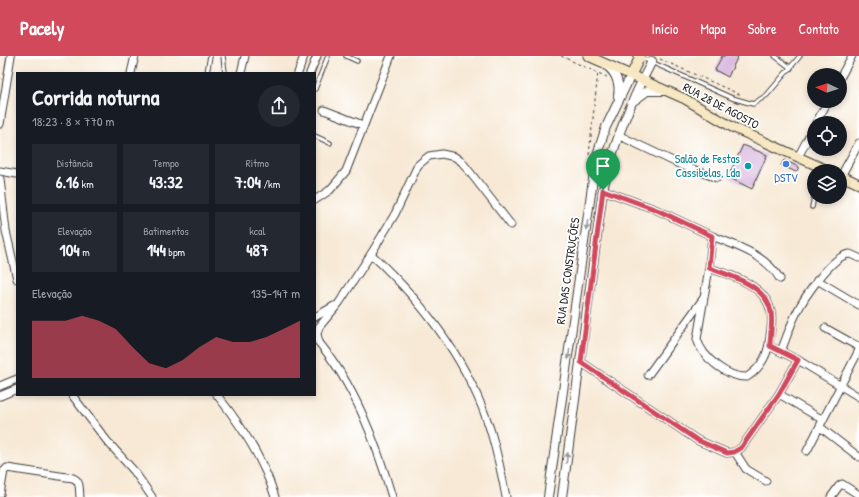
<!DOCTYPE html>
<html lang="pt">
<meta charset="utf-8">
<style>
:root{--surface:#171b24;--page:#242831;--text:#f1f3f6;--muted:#9ea1a6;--accent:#d1495b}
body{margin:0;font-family:"Patrick Hand",sans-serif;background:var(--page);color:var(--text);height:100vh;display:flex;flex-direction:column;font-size:15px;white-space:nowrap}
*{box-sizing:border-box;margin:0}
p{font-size:13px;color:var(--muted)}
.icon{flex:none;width:22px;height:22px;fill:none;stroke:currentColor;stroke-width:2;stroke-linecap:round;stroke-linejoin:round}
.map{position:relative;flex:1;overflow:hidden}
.details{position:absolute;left:16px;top:16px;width:300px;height:324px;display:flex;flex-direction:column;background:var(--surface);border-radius:0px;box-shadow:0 2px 6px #0003}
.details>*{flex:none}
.needle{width:26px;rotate:274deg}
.tools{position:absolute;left:807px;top:12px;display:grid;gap:8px}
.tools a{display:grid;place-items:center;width:40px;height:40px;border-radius:50%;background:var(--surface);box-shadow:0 2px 6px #0003;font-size:20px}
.pin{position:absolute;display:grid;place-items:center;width:34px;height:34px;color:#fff;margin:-41px -17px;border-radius:50% 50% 50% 0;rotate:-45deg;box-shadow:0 0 4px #0007}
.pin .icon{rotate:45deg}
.round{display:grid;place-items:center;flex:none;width:42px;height:42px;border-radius:21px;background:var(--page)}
.summary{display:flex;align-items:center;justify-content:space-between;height:68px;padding:0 16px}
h1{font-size:22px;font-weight:800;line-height:30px}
.stats{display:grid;grid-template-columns:repeat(3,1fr);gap:6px;height:68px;padding:4px 16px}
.stats div{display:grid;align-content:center;border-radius:0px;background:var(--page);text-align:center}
.stats b{font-size:17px;font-weight:800}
.stats small{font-size:11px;font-weight:400}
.stats p{font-size:11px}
.chart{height:112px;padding:8px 16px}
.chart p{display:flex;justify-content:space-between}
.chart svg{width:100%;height:72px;margin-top:4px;fill:var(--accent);opacity:.7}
header{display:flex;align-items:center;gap:24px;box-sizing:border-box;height:56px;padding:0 20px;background:var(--accent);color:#fff}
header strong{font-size:19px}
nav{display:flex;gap:22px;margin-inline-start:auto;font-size:14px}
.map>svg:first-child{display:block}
.building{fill:#d5afdc}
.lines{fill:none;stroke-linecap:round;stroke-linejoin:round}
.service-casing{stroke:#3d3b38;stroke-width:5.5}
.minor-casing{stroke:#3d3b38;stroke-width:9}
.tertiary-casing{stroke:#3d3b38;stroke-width:10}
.secondary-casing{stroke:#3d3b38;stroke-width:11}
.path{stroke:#3d3b38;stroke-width:1;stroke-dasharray:3 3;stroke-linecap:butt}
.service{stroke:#fff;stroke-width:3.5}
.minor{stroke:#fff;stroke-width:7}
.tertiary{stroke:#fff;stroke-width:8}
.secondary{stroke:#f7e8c3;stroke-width:9}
.oneway{fill:#999}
.route-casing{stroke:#fff;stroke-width:8}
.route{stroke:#d1495b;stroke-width:5}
.shop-dot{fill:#3f7fe0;stroke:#fff;stroke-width:1.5}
.culture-dot{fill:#0f9aa8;stroke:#fff;stroke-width:1.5}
.labels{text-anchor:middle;stroke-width:3.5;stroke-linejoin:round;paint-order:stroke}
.street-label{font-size:12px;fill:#1c1c1c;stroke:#fff}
.culture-label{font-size:12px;fill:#0d838f;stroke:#fff;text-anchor:end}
.shop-label{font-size:12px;fill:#366cbe;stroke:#fff}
</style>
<header>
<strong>Pacely</strong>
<nav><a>Início</a><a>Mapa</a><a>Sobre</a><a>Contato</a></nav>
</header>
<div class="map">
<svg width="859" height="441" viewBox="0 0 859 441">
<rect width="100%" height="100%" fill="#fff"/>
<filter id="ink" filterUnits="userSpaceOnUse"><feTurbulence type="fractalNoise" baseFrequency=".025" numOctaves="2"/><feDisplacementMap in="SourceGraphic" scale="8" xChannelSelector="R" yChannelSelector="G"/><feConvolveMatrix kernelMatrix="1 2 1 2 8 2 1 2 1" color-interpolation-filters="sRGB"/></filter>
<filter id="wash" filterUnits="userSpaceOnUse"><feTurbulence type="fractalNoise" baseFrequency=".012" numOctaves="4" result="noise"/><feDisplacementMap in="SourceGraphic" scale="16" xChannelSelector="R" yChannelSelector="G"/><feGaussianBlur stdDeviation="0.9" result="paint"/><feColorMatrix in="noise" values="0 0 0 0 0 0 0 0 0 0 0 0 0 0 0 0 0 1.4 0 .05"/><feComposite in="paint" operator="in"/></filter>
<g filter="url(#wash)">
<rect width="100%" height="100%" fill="#f7e9d5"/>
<g id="blocks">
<g class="building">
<polygon points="722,0 738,0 728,21 715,14"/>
<polygon points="743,89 767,99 752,133 728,121"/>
<polygon points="784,104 799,111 796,116 781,109"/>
</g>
</g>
</g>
<g filter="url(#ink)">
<use href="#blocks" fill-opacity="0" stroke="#3d3b38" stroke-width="1"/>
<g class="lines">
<g class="service-casing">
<g id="service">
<polyline points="223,0 225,17"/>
<polyline points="346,0 357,5"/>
<polyline points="775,0 791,12"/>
<polyline points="640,1 732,42 753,48 767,39 800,0"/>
<polyline points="207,17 210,0"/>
<polyline points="315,33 328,0"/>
<polyline points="315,80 330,87"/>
<polyline points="812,151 814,141"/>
</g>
</g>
<g class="minor-casing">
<g id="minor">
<polyline points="131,17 135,0"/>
<polyline points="241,17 245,0"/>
<polyline points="298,17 304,0"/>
<polyline points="310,17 317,0"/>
<polyline points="840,22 852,0"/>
<polyline points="324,54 363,69"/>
<polyline points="816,67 828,45"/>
<polyline points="0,68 11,0"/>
<polyline points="618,79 681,109 717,122"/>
<polyline points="798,101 814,71"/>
<polyline points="0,115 17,118"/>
<polyline points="841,120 859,87"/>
<polyline points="0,123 6,175 17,223"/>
<path d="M 603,134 L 657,154 L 712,180 L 709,212 L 697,283 C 702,302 728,322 747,321 C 761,312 769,297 770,280 C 771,273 773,263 771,256 C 766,229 731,219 709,212"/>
<polyline points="315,144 330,134 346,115 391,0"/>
<path d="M 712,180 C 737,190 766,199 780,223"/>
<path d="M 371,198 C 424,247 469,306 491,376 C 497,397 502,419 506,441"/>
<polyline points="817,224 859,249"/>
<polyline points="315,261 334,250"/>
<polyline points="825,272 859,291"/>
<path d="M 316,283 C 354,327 376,386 392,441"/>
<polyline points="319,286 317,278 319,271 339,247 371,198 395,158 418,109 429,100 442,98 455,101 462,106 511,169"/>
<polyline points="769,290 798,304 859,341"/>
<path d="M 781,295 C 786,283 790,270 796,258 C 803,243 833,198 850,198 L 859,202"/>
<polyline points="581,306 697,384 727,397 735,396 741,392 779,338 798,304"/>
<polyline points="648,319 703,243"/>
<polyline points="0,330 17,323"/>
<polyline points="779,338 823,364"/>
<polyline points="72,339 107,385 134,415 152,441"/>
<path d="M 217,339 C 241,369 264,404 275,441"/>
<polyline points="0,340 17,333"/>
<polyline points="820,371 859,401"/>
<polyline points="807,395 859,294"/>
<polyline points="735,396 746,413 766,425"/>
<path d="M 0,438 L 4,415 L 7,412 L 73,422 C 81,425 79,434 80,441"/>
<polyline points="831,441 839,430 842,428 859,439"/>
</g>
</g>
<g class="tertiary-casing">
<g id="tertiary">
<path d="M 607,10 C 617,18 620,28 618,40"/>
<polyline points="635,44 647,35 664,35"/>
<polyline points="548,441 596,102 606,71 631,19"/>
<path d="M 562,441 L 603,134 C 613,87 630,47 652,5"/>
</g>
</g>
<g class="secondary-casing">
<g id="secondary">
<polyline points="588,0 685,43 732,71 829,115"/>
<polyline points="631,19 640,1 638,0"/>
<polyline points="840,119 859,128"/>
</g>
</g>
<g class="path">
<polyline points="561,0 607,21"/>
<polyline points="660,3 741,39"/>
<polyline points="589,99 598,16"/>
</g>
<use href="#service" class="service"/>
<use href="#minor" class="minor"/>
<use href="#tertiary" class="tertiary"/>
<use href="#secondary" class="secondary"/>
</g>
<defs><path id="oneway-solid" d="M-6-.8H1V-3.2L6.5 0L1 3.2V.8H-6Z"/></defs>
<g class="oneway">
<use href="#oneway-solid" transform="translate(587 169) rotate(98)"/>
<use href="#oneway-solid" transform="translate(569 298) rotate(98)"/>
<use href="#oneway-solid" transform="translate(567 402) rotate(-82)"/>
</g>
</g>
<g class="lines" filter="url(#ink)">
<g class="route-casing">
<path id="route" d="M 603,134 L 657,154 L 712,180 L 709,212 C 730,219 767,230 771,256 C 773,267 770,280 770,290 L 798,304 L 779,338 L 741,392 L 734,396 L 727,397 L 697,384 L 581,306 Z"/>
</g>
<use href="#route" class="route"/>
</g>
<circle class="shop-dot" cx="786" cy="108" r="4"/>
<circle class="culture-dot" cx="748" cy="110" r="4"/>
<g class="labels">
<g class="street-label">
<text transform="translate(721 50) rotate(28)" y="4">RUA 28 DE AGOSTO</text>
<text transform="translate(568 215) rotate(-82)" y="4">RUA DAS CONSTRUÇÕES</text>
</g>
<g class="culture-label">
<text x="740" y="107">Salão de Festas<tspan x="740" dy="14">Cassibelas, Lda</tspan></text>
</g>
<g class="shop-label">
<text x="786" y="126">DSTV</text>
</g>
</g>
</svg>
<div class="tools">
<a><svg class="needle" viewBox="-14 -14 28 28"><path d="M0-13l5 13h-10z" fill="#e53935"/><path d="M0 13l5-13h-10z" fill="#9ea1a6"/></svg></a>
<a><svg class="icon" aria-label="locate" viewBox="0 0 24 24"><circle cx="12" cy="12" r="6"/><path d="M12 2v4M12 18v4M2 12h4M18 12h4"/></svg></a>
<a><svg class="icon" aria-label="layers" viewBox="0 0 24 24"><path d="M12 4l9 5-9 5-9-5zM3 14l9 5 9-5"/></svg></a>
</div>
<div class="pin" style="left:603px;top:134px;background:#1e9e55"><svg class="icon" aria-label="arrive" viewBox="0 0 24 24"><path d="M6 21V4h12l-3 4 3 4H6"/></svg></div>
<section class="details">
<div class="summary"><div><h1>Corrida noturna</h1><p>18:23 · 8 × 770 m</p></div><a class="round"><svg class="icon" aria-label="share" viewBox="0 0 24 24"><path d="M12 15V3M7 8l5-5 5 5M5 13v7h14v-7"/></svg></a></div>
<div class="stats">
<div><p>Distância</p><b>6.16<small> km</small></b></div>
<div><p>Tempo</p><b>43:32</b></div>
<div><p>Ritmo</p><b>7:04<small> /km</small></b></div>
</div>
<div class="stats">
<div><p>Elevação</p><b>104<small> m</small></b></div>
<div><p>Batimentos</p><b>144<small> bpm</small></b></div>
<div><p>kcal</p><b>487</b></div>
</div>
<div class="chart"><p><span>Elevação</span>135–147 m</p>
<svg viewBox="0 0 160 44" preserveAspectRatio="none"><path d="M0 44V9L10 9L20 9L30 6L40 9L50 14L60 25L70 35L80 38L90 33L100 25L110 19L120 22L130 22L140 19L150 14L160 9V44z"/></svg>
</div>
</section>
</div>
